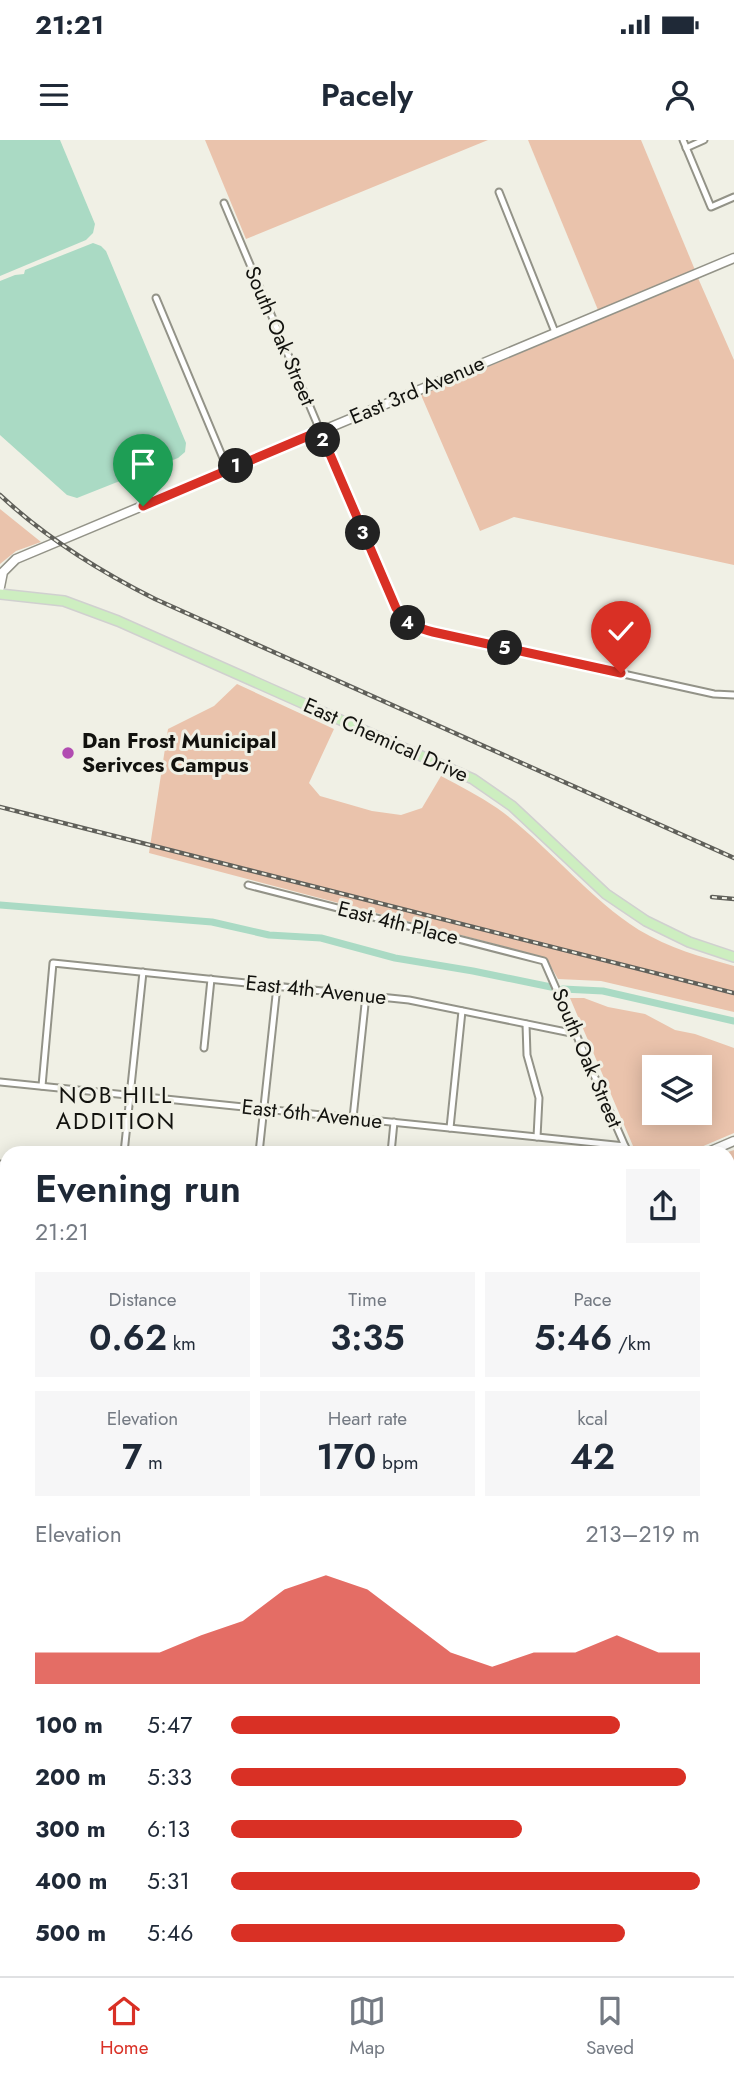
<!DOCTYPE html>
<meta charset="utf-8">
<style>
:root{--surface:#fff;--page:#f6f6f7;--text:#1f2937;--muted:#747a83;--line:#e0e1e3;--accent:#d93025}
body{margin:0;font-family:Jost,sans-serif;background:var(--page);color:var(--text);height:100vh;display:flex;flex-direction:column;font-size:26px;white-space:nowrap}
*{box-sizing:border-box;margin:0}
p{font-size:23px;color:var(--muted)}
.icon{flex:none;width:38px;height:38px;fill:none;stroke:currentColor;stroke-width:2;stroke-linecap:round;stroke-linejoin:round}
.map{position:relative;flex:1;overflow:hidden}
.side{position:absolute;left:0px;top:1006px;width:735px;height:831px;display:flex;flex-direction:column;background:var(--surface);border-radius:21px 21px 0 0;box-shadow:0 4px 18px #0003}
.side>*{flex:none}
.buttons{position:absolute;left:642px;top:915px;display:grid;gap:14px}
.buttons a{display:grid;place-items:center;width:70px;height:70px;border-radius:0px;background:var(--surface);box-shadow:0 4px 18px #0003;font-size:35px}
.pin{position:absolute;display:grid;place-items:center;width:60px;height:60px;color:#fff;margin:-72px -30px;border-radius:50% 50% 50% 0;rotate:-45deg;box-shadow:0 0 7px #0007}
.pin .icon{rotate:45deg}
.km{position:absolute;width:35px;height:35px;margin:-18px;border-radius:50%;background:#222;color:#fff;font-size:19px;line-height:35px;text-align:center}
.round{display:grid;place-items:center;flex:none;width:74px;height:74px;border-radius:0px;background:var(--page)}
.headline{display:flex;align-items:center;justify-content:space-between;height:119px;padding:0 35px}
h1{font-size:38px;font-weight:600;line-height:52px}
.figures{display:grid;grid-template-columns:repeat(3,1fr);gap:10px;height:119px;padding:7px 35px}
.figures div{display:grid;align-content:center;border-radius:0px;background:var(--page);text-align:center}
.figures b{font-size:35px;font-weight:600}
.figures small{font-size:19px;font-weight:400}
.figures p{font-size:19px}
.chart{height:196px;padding:14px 35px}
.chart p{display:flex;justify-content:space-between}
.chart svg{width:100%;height:126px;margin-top:7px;fill:var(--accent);opacity:.7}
ul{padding:0 35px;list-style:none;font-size:23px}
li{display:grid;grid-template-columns:112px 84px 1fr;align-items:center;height:52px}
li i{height:18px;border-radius:9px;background:var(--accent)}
.status{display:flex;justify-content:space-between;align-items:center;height:49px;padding:0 35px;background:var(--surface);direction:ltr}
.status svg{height:19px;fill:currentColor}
header{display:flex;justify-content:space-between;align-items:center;height:91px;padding:0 35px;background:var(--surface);font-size:32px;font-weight:600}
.tab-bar{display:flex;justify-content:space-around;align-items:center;height:98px;border-top:2px solid var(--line);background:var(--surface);font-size:19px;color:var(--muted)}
.tab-bar a{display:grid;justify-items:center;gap:4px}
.tab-bar .active{color:var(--accent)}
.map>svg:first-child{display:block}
.green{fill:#eac3ac;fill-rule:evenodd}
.water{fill:#aadac4}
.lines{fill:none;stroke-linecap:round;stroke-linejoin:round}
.canal{stroke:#aadac4;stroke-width:7}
.street-casing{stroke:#939388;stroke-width:9}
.secondary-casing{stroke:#939388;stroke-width:11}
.primary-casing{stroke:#d0d0cf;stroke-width:12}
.street{stroke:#fff;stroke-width:5}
.secondary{stroke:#fff;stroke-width:8}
.primary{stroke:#cdeec0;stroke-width:9}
.rail-casing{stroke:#60605a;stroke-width:4.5}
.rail{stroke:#f0f0e5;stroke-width:2;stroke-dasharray:5;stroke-linecap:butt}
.route-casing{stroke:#fff;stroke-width:14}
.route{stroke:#d93025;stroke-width:9}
.poi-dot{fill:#b14cb1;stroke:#f0f0e5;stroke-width:2.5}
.labels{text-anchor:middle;stroke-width:6;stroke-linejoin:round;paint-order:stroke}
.street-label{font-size:21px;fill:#12120e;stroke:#f0f0e5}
.poi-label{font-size:21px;font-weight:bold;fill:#12120e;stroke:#f0f0e5;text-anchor:start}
.neighbourhood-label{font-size:23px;letter-spacing:2px;fill:#12120e;stroke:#f0f0e5}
</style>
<div class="status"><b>21:21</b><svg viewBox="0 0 49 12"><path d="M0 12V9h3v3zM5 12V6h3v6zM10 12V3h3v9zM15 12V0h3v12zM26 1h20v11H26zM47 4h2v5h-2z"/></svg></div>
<header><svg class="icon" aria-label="menu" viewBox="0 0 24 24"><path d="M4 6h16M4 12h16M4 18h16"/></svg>Pacely<svg class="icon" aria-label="person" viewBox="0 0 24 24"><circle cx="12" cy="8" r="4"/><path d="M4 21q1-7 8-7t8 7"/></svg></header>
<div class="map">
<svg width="734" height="1836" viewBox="0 0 734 1836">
<rect width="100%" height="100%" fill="#f0f0e5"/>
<g class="green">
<polygon points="205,0 488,0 246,99"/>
<polygon points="528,0 641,0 695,130 598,170"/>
<polygon points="698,138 734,220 734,425 514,377 480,391 421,255"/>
<polygon points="0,369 41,402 16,411 0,424"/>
<path d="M 237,544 L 334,589 L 309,643 L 320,656 L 372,671 L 401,675 L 422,668 L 441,636 C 460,646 479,656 497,668 C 546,703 587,757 639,790 C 669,808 701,817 734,826 L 734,872 L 601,841 L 558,839 L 549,823 L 540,816 L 149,713 L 168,589 L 214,566 Z"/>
<path d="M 570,858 L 584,858 L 608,867 L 645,874 L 675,890 L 695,894 L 734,908 L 734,993 L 687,1013 L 636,1013 ZM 654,928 L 700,928 L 700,973 L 654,973 Z"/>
<polygon points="734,1010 734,1576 728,1575 728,1013 725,1013"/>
</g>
<g class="water">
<polygon points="0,0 60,0 95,84 93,93 86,100 0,136"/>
<polygon points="93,103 101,106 106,111 186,303 185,312 178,318 77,358 67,355 0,295 0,141 15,135 24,134 25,130"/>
</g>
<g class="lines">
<g class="canal">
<polyline points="0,765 212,782 269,795 321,798 395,818 473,831 551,847"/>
<polyline points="563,849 603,851 734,881"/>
<polyline points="0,1380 7,1387"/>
<polyline points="728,1629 734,1629"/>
</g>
<g class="street-casing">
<g id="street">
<polyline points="683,0 711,67 734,57"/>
<polyline points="686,8 704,0"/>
<polyline points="499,52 555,192"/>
<path d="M 224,63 L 395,468 C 406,482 416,488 433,492 L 714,554 L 734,555"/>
<polyline points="156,158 228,330"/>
<polyline points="248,745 544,821 628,1013"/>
<polyline points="526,884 527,915 539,958 537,997"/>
<polyline points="204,908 211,839"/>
<polyline points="0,942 625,1006"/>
<polyline points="42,946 53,823 409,860 576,894"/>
<polyline points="353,978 366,855"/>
<polyline points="450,988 462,871"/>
<polyline points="124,1013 143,832"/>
<polyline points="259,1013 277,846"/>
<polyline points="391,1013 394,982"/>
<polyline points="0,1024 7,1025"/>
<polyline points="0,1108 7,1109"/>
<polyline points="728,1260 734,1275"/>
<polyline points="0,1268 7,1284"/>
<polyline points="0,1574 7,1571"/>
<polyline points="0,1636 7,1653"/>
<polyline points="0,1754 7,1751"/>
<polyline points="0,1818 7,1815"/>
<polyline points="81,1830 83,1836"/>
</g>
</g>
<g class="secondary-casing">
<g id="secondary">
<polyline points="0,447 3,432 16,419 734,118"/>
<polyline points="706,1013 734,1001"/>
<polyline points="0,1313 7,1310"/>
<polyline points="728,1582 734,1583"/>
</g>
</g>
<g class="primary-casing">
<polyline id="primary" points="0,454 64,461 118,481 473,639 512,666 606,754 646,781 689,802 734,817"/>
</g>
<use href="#street" class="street"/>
<use href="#secondary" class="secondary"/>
<use href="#primary" class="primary"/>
<g class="rail-casing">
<g id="rail">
<path d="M 0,355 C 46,398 99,431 155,459 L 734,718"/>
<polyline points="0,667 734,853"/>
<polyline points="712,757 734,759"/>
</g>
</g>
<use href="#rail" class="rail"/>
</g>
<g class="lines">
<g class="route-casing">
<path id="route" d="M 143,366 L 320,291 L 396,468 C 406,482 416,488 433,492 L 621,533"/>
</g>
<use href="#route" class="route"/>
</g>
<circle class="poi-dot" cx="68" cy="613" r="7"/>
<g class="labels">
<g class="street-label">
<text transform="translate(280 196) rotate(67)" y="7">South Oak Street</text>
<text transform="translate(417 250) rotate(-23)" y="7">East 3rd Avenue</text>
<text transform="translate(386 600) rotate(24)" y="7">East Chemical Drive</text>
<text transform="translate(398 783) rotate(14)" y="7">East 4th Place</text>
<text transform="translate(316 850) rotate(6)" y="7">East 4th Avenue</text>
<text transform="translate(587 918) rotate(67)" y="7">South Oak Street</text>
<text transform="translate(312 974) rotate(6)" y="7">East 6th Avenue</text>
</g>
<g class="poi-label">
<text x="82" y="608">Dan Frost Municipal<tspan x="82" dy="24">Serivces Campus</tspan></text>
</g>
<g class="neighbourhood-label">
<text x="116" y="963">NOB HILL<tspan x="116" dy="26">ADDITION</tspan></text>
</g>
</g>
</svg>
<div class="buttons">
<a><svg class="icon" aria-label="layers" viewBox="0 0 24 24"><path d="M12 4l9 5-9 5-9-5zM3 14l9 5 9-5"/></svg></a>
</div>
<div class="pin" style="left:143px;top:366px;background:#1e9e55"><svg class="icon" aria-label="arrive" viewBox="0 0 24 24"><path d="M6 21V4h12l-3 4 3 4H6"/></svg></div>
<div class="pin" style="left:621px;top:533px;background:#d93025"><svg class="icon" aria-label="check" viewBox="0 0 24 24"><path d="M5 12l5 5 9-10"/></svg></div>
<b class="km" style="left:236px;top:326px">1</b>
<b class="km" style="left:323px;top:300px">2</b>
<b class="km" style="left:363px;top:393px">3</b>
<b class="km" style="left:408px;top:483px">4</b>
<b class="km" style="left:505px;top:508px">5</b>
<section class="side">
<div class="headline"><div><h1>Evening run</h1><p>21:21</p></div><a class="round"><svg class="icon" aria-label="share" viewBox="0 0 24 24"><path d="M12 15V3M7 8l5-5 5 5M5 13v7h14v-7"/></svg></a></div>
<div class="figures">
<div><p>Distance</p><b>0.62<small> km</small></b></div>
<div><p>Time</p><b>3:35</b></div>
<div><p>Pace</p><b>5:46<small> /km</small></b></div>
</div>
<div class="figures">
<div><p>Elevation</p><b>7<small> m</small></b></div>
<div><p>Heart rate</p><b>170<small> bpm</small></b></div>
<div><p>kcal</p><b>42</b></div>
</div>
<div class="chart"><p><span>Elevation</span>213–219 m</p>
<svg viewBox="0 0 160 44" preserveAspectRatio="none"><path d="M0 44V33L10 33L20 33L30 33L40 27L50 22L60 11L70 6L80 11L90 22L100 33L110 38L120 33L130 33L140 27L150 33L160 33V44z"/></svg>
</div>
<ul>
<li><b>100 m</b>5:47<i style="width:83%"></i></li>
<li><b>200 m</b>5:33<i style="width:97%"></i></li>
<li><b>300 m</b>6:13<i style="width:62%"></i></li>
<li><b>400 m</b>5:31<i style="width:100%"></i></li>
<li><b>500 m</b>5:46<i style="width:84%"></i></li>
</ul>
</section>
</div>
<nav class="tab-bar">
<a class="active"><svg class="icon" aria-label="home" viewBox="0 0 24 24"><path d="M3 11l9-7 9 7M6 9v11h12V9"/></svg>Home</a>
<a><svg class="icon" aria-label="map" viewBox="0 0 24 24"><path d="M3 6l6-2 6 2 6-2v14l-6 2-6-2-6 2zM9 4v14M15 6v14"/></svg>Map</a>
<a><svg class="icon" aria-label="saved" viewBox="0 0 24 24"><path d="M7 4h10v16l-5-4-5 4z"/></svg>Saved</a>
</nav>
